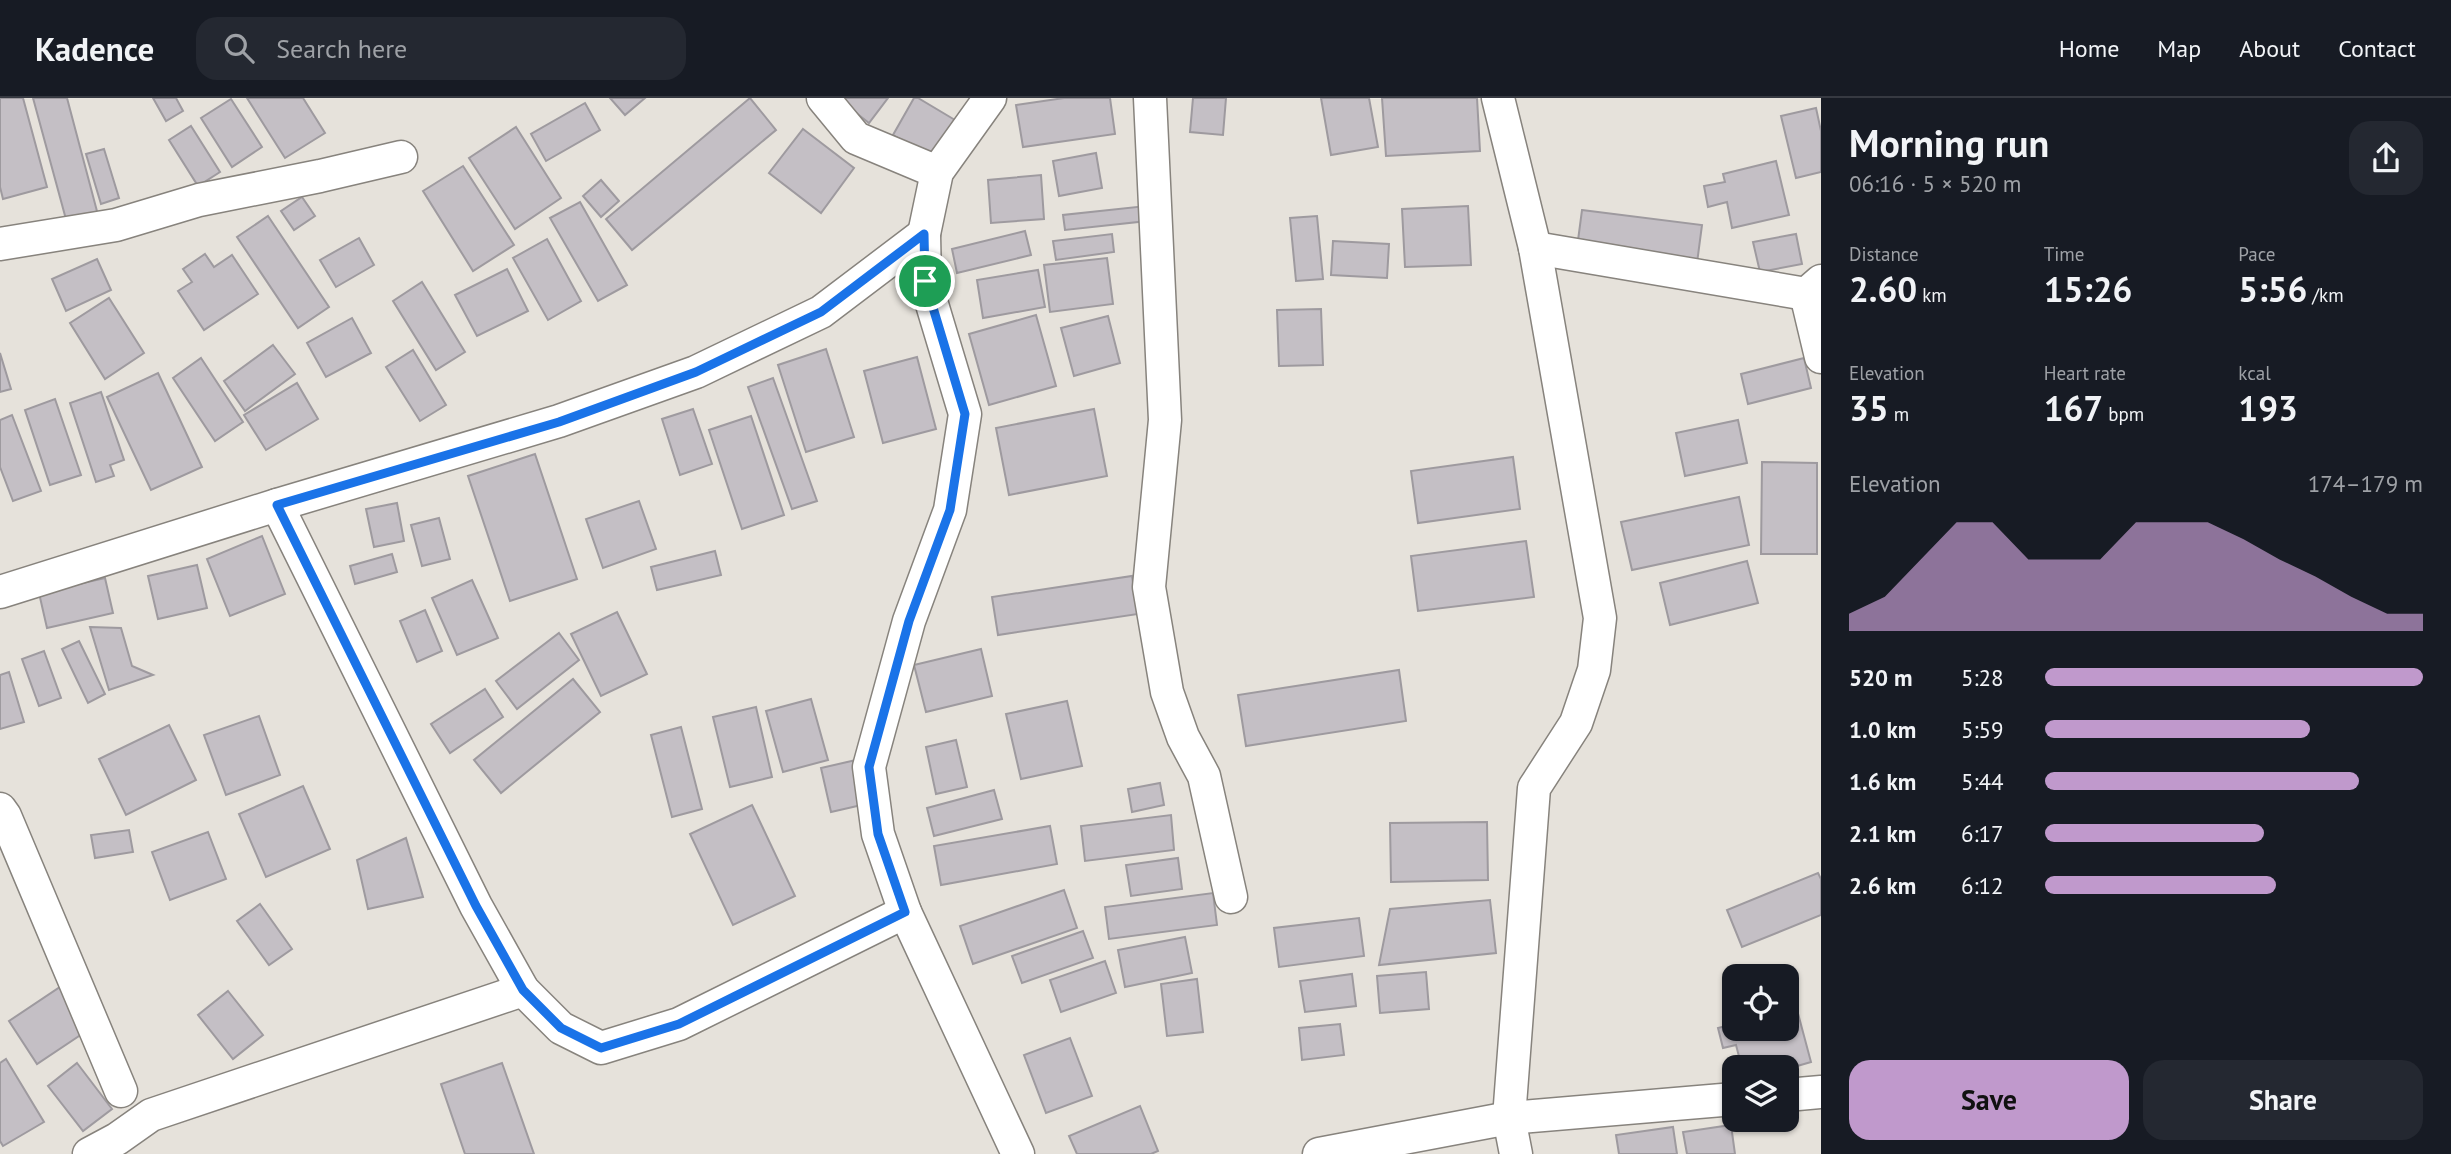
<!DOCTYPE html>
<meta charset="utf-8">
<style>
:root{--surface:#171b24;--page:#242831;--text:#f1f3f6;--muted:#9ea1a6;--line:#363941;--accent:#c099cc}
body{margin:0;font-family:"PT Sans",sans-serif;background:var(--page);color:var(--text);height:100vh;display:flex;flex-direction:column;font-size:26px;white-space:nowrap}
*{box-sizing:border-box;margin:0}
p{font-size:23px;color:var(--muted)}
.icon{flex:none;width:38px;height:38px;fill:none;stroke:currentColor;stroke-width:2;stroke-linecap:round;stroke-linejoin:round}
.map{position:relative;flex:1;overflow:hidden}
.side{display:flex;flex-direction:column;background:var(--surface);width:630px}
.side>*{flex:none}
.buttons{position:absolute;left:1722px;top:866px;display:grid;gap:14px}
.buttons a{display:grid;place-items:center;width:77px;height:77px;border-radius:14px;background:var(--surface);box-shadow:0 2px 5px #0004;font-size:35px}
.pin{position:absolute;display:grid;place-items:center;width:60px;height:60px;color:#fff;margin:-30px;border:4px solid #fff;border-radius:50%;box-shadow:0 2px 7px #0007}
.round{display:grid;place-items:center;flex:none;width:74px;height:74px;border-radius:21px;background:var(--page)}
.summary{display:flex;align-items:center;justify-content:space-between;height:119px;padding:0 28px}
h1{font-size:38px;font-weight:700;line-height:52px}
.figures{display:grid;grid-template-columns:repeat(3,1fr);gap:10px;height:119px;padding:7px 28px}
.figures div{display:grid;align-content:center}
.figures b{font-size:35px;font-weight:700}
.figures small{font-size:19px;font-weight:400}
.figures p{font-size:19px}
.chart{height:196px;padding:14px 28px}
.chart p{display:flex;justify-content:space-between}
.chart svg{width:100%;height:126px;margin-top:7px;fill:var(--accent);opacity:.7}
.button{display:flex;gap:14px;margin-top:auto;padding:14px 28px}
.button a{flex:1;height:80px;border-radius:21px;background:var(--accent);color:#111;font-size:28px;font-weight:700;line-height:80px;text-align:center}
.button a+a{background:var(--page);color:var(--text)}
ul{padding:0 28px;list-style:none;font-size:23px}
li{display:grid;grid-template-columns:112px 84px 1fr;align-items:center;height:52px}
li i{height:18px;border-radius:9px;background:var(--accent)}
header{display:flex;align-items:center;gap:42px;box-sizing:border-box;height:98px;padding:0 35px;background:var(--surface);border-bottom:2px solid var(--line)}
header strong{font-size:33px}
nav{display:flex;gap:38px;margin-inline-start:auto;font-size:24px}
.search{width:490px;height:63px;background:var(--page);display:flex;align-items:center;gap:18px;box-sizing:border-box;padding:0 24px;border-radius:21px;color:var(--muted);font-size:26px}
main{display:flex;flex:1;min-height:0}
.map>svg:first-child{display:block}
.building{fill:#c4bfc5;stroke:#9e9a9f;stroke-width:2}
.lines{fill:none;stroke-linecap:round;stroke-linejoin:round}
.minor-casing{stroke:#87837d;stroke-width:35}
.minor{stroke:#fff;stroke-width:32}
.route-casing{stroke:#fff;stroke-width:14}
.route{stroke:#1a73e8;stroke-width:9}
</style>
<header>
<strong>Kadence</strong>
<div class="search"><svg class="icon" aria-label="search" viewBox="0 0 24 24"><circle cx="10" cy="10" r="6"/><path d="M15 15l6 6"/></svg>Search here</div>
<nav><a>Home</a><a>Map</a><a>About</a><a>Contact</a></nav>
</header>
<main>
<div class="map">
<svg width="1821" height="1056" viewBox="0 0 1821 1056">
<rect width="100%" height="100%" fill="#e6e2db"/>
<g class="building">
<polygon points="0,0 23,0 47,89 3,101 0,89"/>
<polygon points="33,0 67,0 98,117 67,125"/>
<polygon points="153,0 176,0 183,13 166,23"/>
<polygon points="247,0 303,0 325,35 285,60"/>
<polygon points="610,0 645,0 625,17"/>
<polygon points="750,0 776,32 632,152 606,121"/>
<polygon points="837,0 888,0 869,25"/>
<polygon points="914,0 918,0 955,22 933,61 893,37"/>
<polygon points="1064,0 1110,0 1115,36 1023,49 1016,7"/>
<polygon points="1193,0 1226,0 1223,37 1190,34"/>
<polygon points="1321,0 1369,0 1378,49 1331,57"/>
<polygon points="1382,0 1477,0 1480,53 1386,58"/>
<polygon points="231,1 262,49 232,69 201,20"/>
<polygon points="585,5 600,32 546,63 531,36"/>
<polygon points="1816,10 1821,33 1821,74 1796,80 1781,18"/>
<polygon points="191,28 220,74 198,88 169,42"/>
<polygon points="516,29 561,100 515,131 469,60"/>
<polygon points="803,31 854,70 821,115 769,75"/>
<polygon points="104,51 119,100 101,106 86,56"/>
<polygon points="1096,55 1102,90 1059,98 1053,63"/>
<polygon points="1776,63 1789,117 1732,130 1727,104 1708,109 1704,88 1725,84 1723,76"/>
<polygon points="463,68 514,147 473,173 423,93"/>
<polygon points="1041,77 1044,121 991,125 988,82"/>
<polygon points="601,82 619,103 601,119 583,98"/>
<polygon points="302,99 315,118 294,132 281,113"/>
<polygon points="580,104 627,187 598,203 550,120"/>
<polygon points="1146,108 1147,123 1065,132 1063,117"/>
<polygon points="1468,108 1471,167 1405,169 1402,111"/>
<polygon points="1582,112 1702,127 1697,165 1577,150"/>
<polygon points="268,118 329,209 298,230 237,139"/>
<polygon points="1317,118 1323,181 1296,183 1290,120"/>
<polygon points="1025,133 1031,157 957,175 952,151"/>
<polygon points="1112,136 1114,154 1056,162 1053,143"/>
<polygon points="1796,136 1802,166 1760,174 1753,144"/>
<polygon points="359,140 374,167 336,189 320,162"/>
<polygon points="547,141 581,203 548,222 513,160"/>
<polygon points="1333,143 1389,146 1387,180 1331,177"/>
<polygon points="205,156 214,169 232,157 258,196 204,232 178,193 192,184 183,171"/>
<polygon points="1107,160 1113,206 1050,214 1044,167"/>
<polygon points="97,161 111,192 66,213 52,181"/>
<polygon points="507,171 528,213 477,238 455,197"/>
<polygon points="1038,172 1045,209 983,220 977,182"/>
<polygon points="422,184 465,254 436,272 393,203"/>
<polygon points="109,200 144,255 105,281 70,225"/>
<polygon points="1321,211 1323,267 1279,268 1277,212"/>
<polygon points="1036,217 1056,288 989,307 969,236"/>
<polygon points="1108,218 1120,265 1074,278 1061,230"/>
<polygon points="352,220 371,255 326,279 307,245"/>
<polygon points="273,247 295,276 245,313 224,283"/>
<polygon points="826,251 854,339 806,354 778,267"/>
<polygon points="413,252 446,307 420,323 386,269"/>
<polygon points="0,255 11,291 0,294"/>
<polygon points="917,259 936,331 883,345 864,273"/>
<polygon points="201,260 243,324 215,343 173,280"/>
<polygon points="1804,260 1811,290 1748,306 1741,276"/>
<polygon points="158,275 202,369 151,392 107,299"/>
<polygon points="773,280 817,403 792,411 748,289"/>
<polygon points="297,285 318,321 266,352 244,317"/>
<polygon points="101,294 124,362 110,367 114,378 96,384 70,305"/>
<polygon points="55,301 81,377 50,387 25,312"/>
<polygon points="693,311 712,366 680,377 662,321"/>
<polygon points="1094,311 1107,378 1009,397 996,330"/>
<polygon points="12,317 41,393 13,403 0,369 0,322"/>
<polygon points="751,318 784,417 742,431 709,332"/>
<polygon points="1738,322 1747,365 1685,378 1676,335"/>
<polygon points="535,356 577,481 510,503 468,378"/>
<polygon points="1513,359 1520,411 1418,425 1411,373"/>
<polygon points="1762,364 1817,365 1817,456 1761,456"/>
<polygon points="1739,399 1749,447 1632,472 1621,424"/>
<polygon points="639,403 656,451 603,470 586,421"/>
<polygon points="397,405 404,443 374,449 366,411"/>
<polygon points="439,420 450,461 422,468 411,427"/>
<polygon points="262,438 285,496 230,518 207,461"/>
<polygon points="1526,443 1534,499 1418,513 1411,458"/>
<polygon points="715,453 721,477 657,492 651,469"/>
<polygon points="392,456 397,474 355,486 350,468"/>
<polygon points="1747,463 1758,505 1670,527 1660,485"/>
<polygon points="197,467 207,510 158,521 148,478"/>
<polygon points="1132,478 1138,516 998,537 992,499"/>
<polygon points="105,480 113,515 47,530 39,495"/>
<polygon points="472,482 498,540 457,557 432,500"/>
<polygon points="425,512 442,553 417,564 400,523"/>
<polygon points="617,514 647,576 601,598 571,536"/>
<polygon points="90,529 121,530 132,568 153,577 109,592"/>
<polygon points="559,535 579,562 517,611 496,583"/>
<polygon points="79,543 105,596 88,605 62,551"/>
<polygon points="981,551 992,598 926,614 914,567"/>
<polygon points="44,553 61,600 39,608 22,561"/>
<polygon points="1399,572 1406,623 1246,648 1238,597"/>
<polygon points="9,574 24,624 0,631 0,577"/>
<polygon points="573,581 600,614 501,695 474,662"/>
<polygon points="485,591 503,619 450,655 431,626"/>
<polygon points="811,601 828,662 783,674 766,613"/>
<polygon points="1067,603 1082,668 1021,681 1006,616"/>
<polygon points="756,609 772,679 730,689 713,619"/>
<polygon points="259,618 280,677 226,697 204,637"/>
<polygon points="169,627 196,682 126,717 99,661"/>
<polygon points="681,629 702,711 672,719 651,637"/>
<polygon points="956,642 967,689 936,696 926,649"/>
<polygon points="856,662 866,706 831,714 821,670"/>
<polygon points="1160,685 1164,707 1132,714 1128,691"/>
<polygon points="303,688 330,751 266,779 239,716"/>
<polygon points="994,692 1002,721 934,738 927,710"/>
<polygon points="752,707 795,798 733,827 690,736"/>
<polygon points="1171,717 1174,752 1085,763 1081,728"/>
<polygon points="1487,724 1488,782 1391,784 1390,725"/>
<polygon points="1050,728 1057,766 941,787 934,748"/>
<polygon points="129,732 133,754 95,760 91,737"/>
<polygon points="208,734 226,781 170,802 152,754"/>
<polygon points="406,740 423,799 368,811 357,762"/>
<polygon points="1178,760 1182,791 1131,798 1126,767"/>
<polygon points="1818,775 1821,781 1821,817 1742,849 1727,812"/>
<polygon points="1064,792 1077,830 973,866 960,828"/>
<polygon points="1213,795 1217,827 1109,841 1105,809"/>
<polygon points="1490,802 1496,855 1379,867 1390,811"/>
<polygon points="260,806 292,851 269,867 237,823"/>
<polygon points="1359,820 1364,858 1279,869 1274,830"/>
<polygon points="1083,833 1093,860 1022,885 1012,858"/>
<polygon points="1185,839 1192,875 1125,889 1118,852"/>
<polygon points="1105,863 1116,895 1061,914 1050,882"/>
<polygon points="1426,874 1429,911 1380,915 1377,878"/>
<polygon points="1352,876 1356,908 1305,914 1300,883"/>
<polygon points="1197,881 1203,934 1167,938 1161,886"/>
<polygon points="60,889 88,932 37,966 9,923"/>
<polygon points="228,893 263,937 233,961 198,917"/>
<polygon points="1792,893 1811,964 1787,971 1742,970 1736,947 1723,950 1718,930 1734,926 1734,931 1787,931 1787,894"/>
<polygon points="1340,926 1344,957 1302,962 1299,930"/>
<polygon points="1070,940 1092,998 1046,1015 1024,957"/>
<polygon points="6,961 44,1024 3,1048 0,1043 0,965"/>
<polygon points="77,965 112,1011 83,1033 48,988"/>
<polygon points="502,965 534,1056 465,1056 441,986"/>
<polygon points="1140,1008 1158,1053 1151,1056 1077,1056 1069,1038"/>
<polygon points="1731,1027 1735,1056 1687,1056 1683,1034"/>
<polygon points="1673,1029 1677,1056 1619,1056 1616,1037"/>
</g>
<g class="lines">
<g class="minor-casing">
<g id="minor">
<polyline points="823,0 856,40 937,74"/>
<polyline points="1150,0 1165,322 1149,489 1167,594 1183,639 1204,678 1231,799"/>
<polyline points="1498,0 1535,150 1600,520 1594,572 1576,625 1534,690 1509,1020 1516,1056"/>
<polyline points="0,146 116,127 199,102 320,78 401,59"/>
<polyline points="1535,150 1806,196 1821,183"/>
<polyline points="1806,196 1821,259"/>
<polyline points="277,407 476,808 523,892 561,930 601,950 679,926 905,814 878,736 869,669 909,523 950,412 965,316 925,183 924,136 937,74 990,0"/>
<polyline points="0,494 277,407 559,323 696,274 821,214 924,136"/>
<polyline points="0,711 5,718 121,993"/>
<polyline points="905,814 1018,1056"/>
<polyline points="1787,997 1821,994"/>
<polyline points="89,1056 117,1041 151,1017 523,892"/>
<polyline points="1319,1056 1509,1020 1734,1001"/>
</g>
</g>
<use href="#minor" class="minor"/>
</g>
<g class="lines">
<g class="route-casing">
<polygon id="route" points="924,136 925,183 965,316 950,412 909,523 869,669 878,736 905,814 679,926 601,950 561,930 523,892 476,808 277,407 559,324 696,274 821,214"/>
</g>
<use href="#route" class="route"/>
</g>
</svg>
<div class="buttons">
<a><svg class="icon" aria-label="locate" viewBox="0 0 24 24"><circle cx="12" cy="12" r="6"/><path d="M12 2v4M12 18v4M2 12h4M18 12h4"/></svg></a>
<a><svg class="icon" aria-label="layers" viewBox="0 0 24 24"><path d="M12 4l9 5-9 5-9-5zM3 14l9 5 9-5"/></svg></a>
</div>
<div class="pin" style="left:925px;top:183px;background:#1e9e55"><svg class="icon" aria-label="arrive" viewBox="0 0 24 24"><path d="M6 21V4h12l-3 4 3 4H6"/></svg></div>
</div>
<section class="side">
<div class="summary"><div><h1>Morning run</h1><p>06:16 · 5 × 520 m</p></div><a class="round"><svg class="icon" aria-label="share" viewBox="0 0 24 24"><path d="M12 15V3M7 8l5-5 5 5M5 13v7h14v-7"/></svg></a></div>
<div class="figures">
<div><p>Distance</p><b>2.60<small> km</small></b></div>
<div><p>Time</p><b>15:26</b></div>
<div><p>Pace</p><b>5:56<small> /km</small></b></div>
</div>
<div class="figures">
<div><p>Elevation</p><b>35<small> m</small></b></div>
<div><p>Heart rate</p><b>167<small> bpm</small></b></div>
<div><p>kcal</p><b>193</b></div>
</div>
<div class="chart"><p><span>Elevation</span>174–179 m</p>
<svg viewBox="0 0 160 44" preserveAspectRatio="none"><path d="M0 44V38L10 32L20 19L30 6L40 6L50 19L60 19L70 19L80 6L90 6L100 6L110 12L120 19L130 25L140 32L150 38L160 38V44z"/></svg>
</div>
<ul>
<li><b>520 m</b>5:28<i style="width:100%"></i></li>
<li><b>1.0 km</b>5:59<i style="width:70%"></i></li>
<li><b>1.6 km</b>5:44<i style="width:83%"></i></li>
<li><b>2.1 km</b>6:17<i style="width:58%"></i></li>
<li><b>2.6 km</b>6:12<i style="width:61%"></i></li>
</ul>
<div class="button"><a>Save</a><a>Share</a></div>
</section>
</main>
